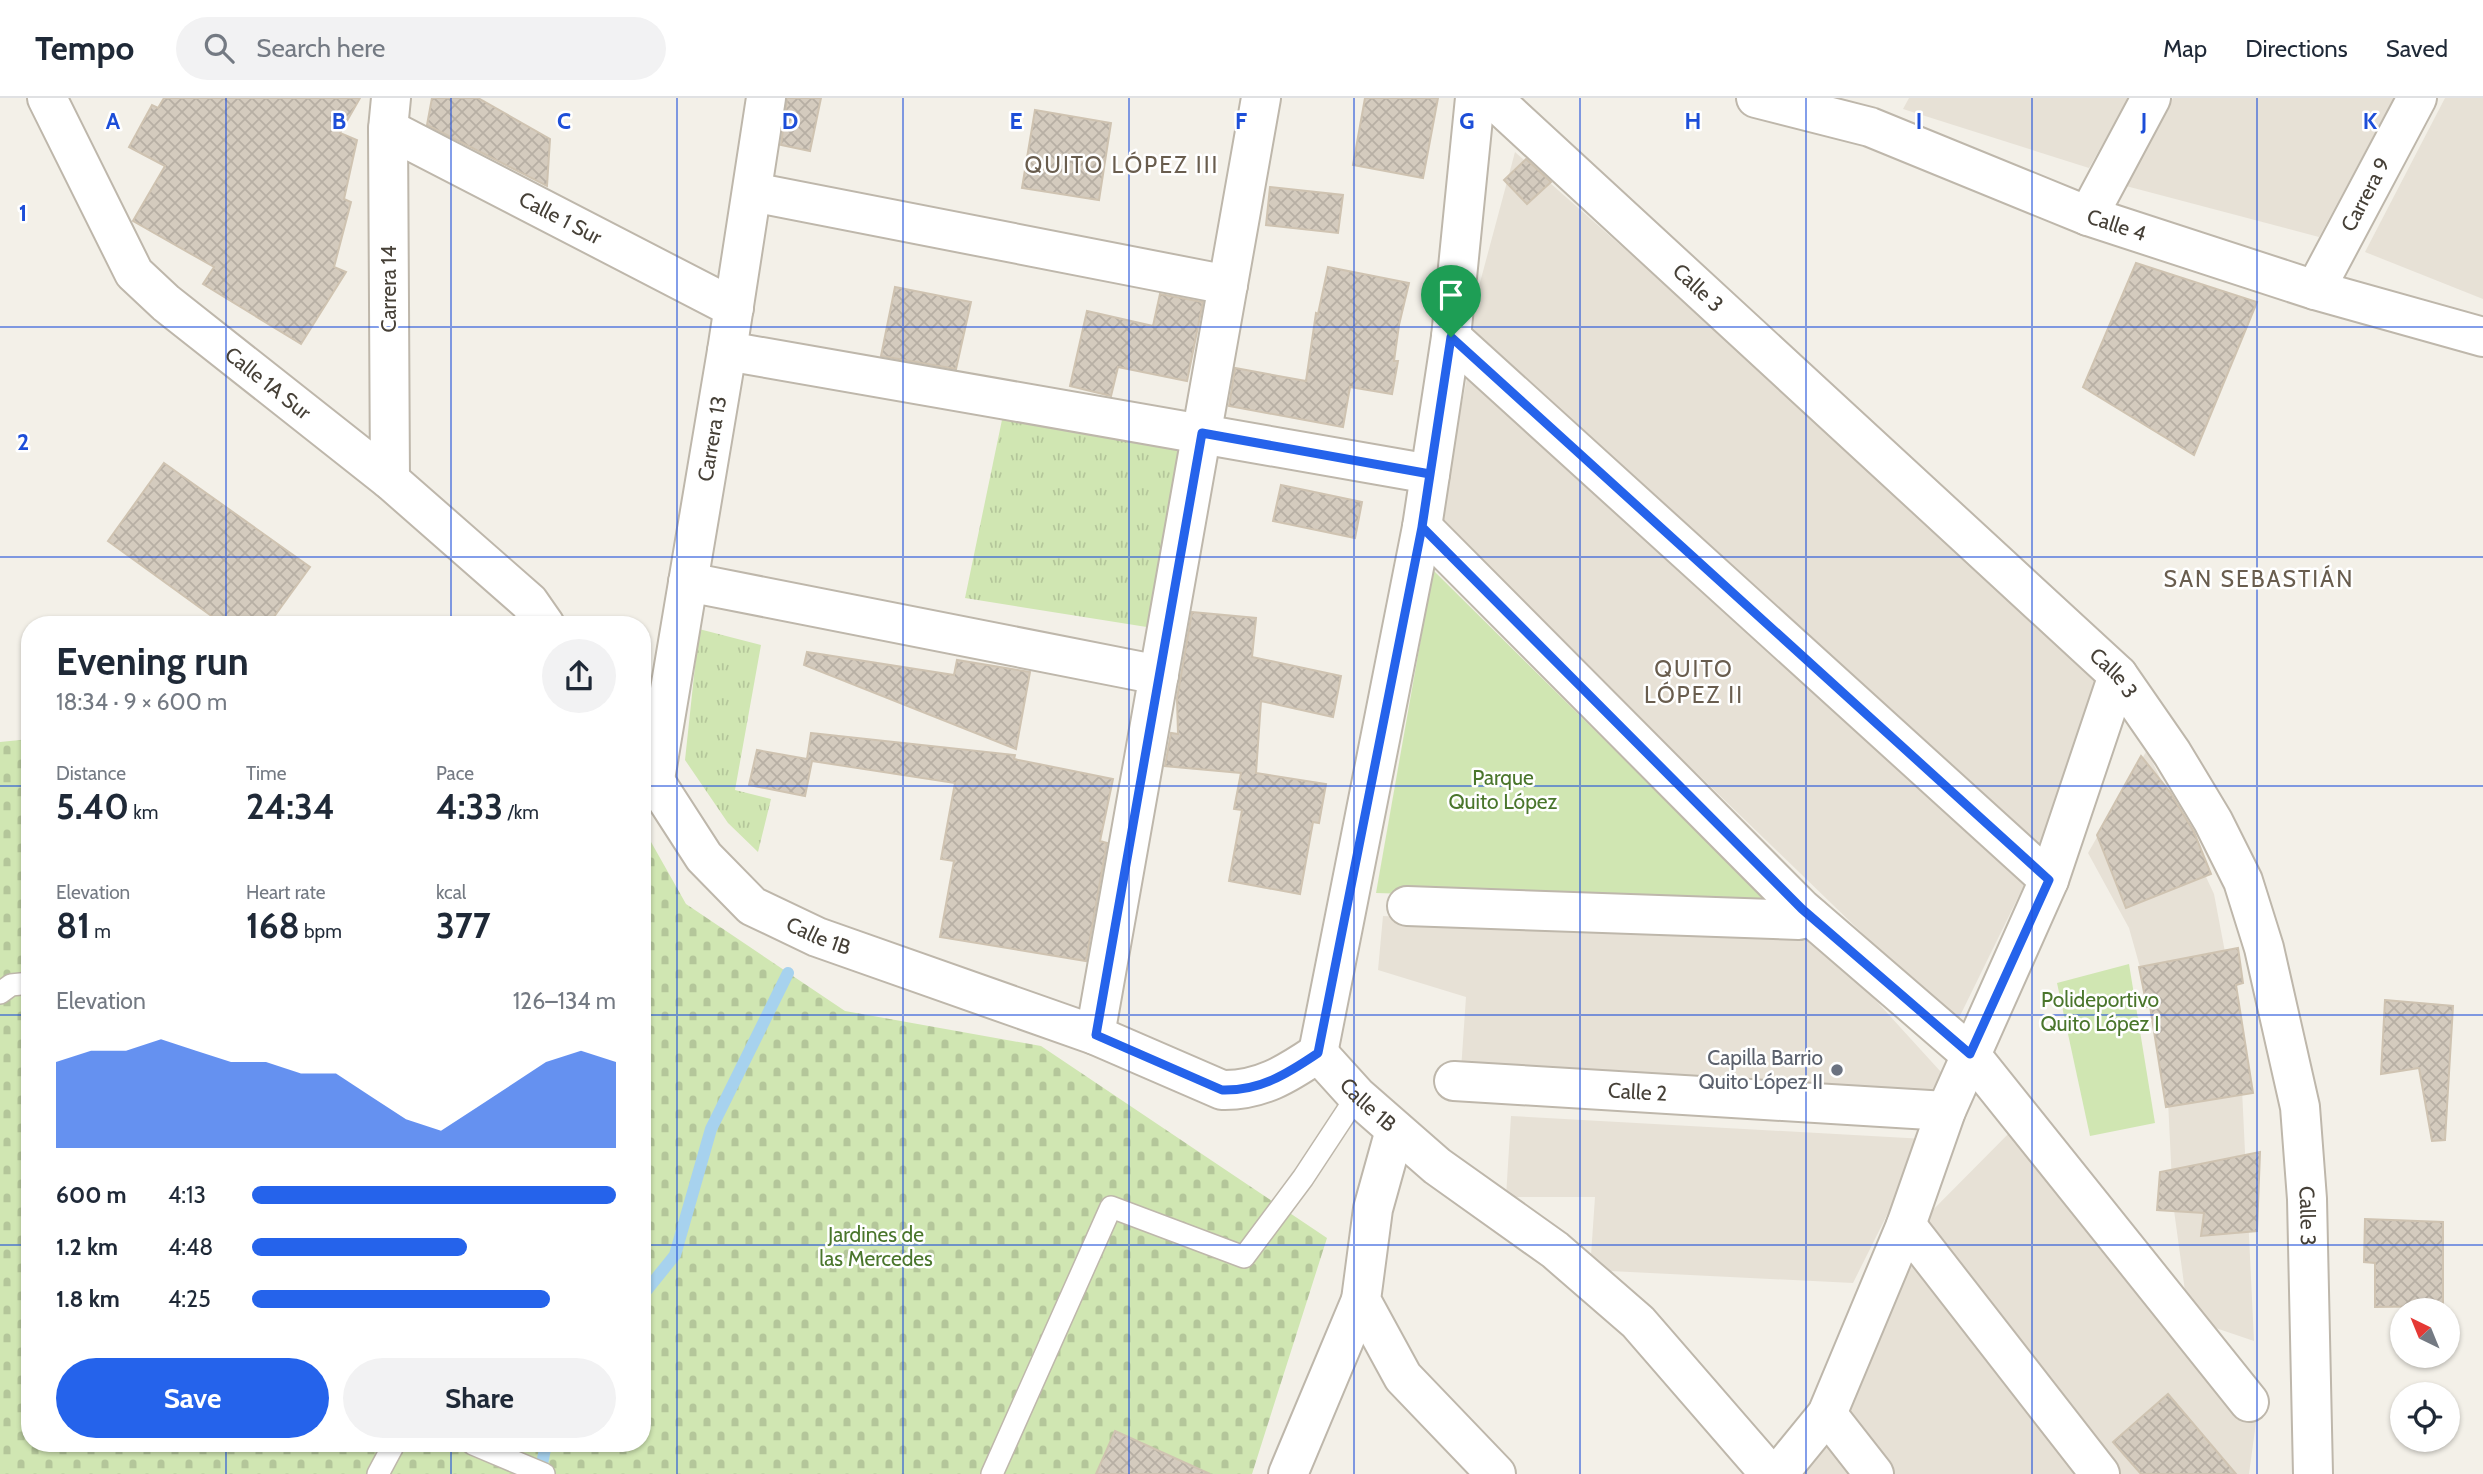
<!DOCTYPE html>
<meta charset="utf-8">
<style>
:root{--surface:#fff;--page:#f2f2f3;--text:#1f2937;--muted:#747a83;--line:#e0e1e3;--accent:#2563eb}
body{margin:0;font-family:Cabin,sans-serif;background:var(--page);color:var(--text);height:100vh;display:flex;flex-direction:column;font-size:26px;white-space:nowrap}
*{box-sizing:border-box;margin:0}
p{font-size:23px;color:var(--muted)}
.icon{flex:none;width:38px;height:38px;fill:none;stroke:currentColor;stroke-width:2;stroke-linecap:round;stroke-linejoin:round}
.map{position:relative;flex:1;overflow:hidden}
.details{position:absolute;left:21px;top:518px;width:630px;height:836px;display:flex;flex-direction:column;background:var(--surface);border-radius:28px;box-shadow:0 2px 5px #0004}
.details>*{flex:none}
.needle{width:46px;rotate:317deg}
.controls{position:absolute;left:2390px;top:1200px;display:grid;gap:14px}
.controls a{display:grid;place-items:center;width:70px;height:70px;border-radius:50%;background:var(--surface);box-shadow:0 2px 5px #0004;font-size:35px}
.pin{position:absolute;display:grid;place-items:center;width:60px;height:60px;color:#fff;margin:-72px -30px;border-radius:50% 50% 50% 0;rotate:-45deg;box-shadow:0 0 7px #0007}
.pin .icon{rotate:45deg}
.round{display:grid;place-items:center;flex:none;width:74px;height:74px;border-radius:37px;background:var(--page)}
.summary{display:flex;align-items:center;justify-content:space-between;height:119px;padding:0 35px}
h1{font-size:38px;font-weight:700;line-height:52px}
.metrics{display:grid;grid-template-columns:repeat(3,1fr);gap:10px;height:119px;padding:7px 35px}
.metrics div{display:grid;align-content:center}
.metrics b{font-size:35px;font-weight:700}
.metrics small{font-size:19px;font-weight:400}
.metrics p{font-size:19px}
.chart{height:196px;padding:14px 35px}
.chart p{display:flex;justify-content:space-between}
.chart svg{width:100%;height:126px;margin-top:7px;fill:var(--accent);opacity:.7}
.primary-button{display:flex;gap:14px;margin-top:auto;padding:14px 35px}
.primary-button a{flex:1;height:80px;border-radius:42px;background:var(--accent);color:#fff;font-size:28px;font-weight:700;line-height:80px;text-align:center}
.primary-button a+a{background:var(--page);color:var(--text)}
ul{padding:0 35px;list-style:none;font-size:23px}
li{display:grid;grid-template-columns:112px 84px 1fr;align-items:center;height:52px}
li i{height:18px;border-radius:9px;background:var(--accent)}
header{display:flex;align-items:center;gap:42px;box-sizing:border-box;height:98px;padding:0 35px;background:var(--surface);border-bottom:2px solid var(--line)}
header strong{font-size:33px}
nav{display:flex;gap:38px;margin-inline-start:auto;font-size:24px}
.search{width:490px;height:63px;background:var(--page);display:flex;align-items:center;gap:18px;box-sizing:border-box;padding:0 24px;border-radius:38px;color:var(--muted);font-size:26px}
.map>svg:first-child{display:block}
.residential{fill:#e7e1d6}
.grass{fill:url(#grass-tufts)}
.cemetery{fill:url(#cemetery-stones)}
.park{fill:#d0e6b2}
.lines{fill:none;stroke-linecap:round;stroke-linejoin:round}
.stream{stroke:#a7d2ee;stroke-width:12}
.building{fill:url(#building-cross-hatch);stroke:#cfc3b1;stroke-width:2}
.service-casing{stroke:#beb7ab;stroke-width:24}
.minor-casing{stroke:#beb7ab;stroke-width:42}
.tertiary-casing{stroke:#beb7ab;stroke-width:42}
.service{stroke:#fff;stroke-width:21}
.minor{stroke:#fff;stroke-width:38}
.tertiary{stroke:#fff;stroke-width:38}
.route-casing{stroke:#fff;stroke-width:14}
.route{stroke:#2563eb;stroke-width:9}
.grid{fill:none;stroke:#1d4ed8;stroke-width:2;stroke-opacity:0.55}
.worship-dot{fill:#6b7280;stroke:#fff;stroke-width:2.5}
.labels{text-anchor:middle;stroke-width:5;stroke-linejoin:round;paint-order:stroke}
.street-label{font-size:21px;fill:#464037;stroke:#fff}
.park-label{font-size:21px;fill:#4a762c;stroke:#fff}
.worship-label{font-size:21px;fill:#5b616d;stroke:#fff;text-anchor:end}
.neighbourhood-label{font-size:23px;letter-spacing:2px;fill:#695d4e;stroke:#fff}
.grid-label{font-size:23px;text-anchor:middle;font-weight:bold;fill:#1d4ed8;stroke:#fff;stroke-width:5;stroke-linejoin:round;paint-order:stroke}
</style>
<header>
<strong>Tempo</strong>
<div class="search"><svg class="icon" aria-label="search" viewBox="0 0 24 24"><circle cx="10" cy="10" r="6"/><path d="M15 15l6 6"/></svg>Search here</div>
<nav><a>Map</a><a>Directions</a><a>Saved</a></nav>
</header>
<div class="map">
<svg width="2483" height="1376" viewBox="0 0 2483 1376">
<defs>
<pattern id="grass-tufts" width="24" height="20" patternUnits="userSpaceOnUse" patternTransform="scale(1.75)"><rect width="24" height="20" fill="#d0e6b2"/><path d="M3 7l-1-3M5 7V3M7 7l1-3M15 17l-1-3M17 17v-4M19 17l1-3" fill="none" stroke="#b4c69a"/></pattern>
<pattern id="cemetery-stones" width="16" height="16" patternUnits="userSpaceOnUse" patternTransform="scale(1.75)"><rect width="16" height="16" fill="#d0e6b2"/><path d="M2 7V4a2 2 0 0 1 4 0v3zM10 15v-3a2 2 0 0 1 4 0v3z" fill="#b4c69a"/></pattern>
<pattern id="building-cross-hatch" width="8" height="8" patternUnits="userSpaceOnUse" patternTransform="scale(1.75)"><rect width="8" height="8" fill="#d4cbbe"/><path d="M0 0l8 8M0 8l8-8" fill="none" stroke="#b7afa4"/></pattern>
</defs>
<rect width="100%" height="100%" fill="#f3f0e8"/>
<g class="residential">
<polygon points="1909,0 2129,0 2089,70 1903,11"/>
<polygon points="2173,0 2394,0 2319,139 2126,88"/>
<polygon points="2445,0 2483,0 2483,201 2365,154"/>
<polygon points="1515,54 2111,581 2034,764 1467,233"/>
<polygon points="1468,275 2031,773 1956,926 1438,425"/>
<polygon points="2147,652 2214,796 2239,928 2254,1243 2195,1223 2259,1302 2249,1376 2100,1376 1913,1132 2025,1019 2188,1215 2173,1105 2166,962 2129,830 2088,755"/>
<polygon points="1383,818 1818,839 1961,996 1461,972 1466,899 1378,872"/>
<polygon points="1511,1018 1925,1041 1853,1185 1590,1172 1595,1099 1506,1099"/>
<polygon points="1908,1145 2084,1376 1886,1376 1842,1320"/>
<polygon points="1821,1313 1871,1376 1785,1376"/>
</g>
<g class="grass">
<polygon points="1003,317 1183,346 1153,530 965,500"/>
<polygon points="699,531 761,547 735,692 771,701 758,754 728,725 685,662"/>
</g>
<polygon class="cemetery" points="30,641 30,1346 642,1346 642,728 686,806 845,913 1041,948 1327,1140 1252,1376 0,1376 0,644"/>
<g class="park">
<polygon points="1433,472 1771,807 1376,795"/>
<polygon points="2129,866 2155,1025 2090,1038 2057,885"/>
</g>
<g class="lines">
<g class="stream">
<polyline points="642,1198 675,1157 711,1031 788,875"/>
<polyline points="540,1376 546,1346"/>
</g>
</g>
<g class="building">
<polygon points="164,0 360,0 340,35 357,42 344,101 351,104 334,169 346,174 301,246 203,186 214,169 133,123 165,68 129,49 152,7 158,10"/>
<polygon points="432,0 478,0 550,41 547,88 427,27"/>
<polygon points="787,0 821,0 810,53 781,47"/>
<polygon points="1365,0 1438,0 1423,80 1353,67"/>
<polygon points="1035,12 1111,25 1099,102 1022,90"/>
<polygon points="1526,61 1551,84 1527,106 1504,82"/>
<polygon points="1270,89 1343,97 1338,135 1266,127"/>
<polygon points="2136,165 2257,204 2194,357 2083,289"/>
<polygon points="1328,169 1409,185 1399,227 1394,263 1398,263 1392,296 1350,289 1343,329 1229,308 1235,270 1306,283 1316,215 1318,216"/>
<polygon points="895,189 971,204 956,271 881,258"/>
<polygon points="1160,196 1203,204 1187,283 1118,269 1111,298 1070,288 1087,213 1153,228"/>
<polygon points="164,365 310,469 268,527 224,527 108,443"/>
<polygon points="1281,387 1362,404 1355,440 1273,423"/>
<polygon points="1192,514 1256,520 1252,559 1341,578 1333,619 1261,603 1256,675 1326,686 1319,725 1313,724 1300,796 1229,783 1242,712 1234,711 1241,675 1165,668 1171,635 1178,636 1177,600"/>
<polygon points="807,554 954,577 957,562 1030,574 1016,651 804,567"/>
<polygon points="811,635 1015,657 1014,661 1113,681 1100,743 1107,745 1086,863 940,839 954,763 941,761 955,685 812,663 805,698 749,687 757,652 807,661"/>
<polygon points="2141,658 2170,694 2194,734 2211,776 2126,810 2097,737"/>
<polygon points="2238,850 2243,885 2236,887 2253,995 2166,1009 2150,908 2147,909 2139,869"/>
<polygon points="2385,902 2453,908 2445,1042 2432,1043 2419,970 2381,976"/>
<polygon points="2260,1054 2257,1133 2201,1138 2204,1115 2157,1112 2160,1074"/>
<polygon points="2365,1121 2443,1124 2443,1208 2375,1209 2375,1165 2364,1164"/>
<polygon points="2168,1296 2236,1376 2141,1376 2113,1344"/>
<polygon points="1115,1333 1210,1376 1096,1376"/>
</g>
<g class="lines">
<g class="service-casing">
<g id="service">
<polyline points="0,895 11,887 30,885"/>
<polyline points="473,1346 544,1376"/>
<polyline points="378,1376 394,1346"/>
<polyline points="992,1376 1111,1109 1244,1159 1303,1080 1357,998"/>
</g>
</g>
<g class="minor-casing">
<g id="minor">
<path id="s1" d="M 47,0 L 134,175 L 166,205 L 390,382 L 529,504 L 545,527"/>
<path id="s2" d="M 1756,0 L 1870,29 L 2088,118 L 2315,192 L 2483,239"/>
<path id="s3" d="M 388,31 L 734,210"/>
<polyline points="752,94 1228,187"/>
<polyline points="2088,118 2151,0"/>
<path id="s4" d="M 2315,192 L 2417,0"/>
<polyline points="1451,239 2049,782"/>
<polyline points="727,253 1430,376"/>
<polyline points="390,382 388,31 391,0"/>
<polyline points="1422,429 1802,811 1970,956 2249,1304"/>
<polyline points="688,484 1159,577"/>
<path id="s5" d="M 642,663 L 704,759 L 752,808 L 817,839 L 1095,937 L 1222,992 C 1260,993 1287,976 1318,955"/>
<path id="s6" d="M 655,681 L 727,253 L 766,0"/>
<polyline points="1407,808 1799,822 1810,818"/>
<polyline points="1095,937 1261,0"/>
<polyline points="1318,955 1422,429 1451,239 1475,0"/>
<path id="s7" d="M 1318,955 L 1357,998 L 1437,1068 L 1555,1152 L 1638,1224 L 1770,1376"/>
<path id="s8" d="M 1454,983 L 1946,1013"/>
<polyline points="1395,1032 1373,1111 1361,1202 1403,1279 1496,1376"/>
<polyline points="1906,1127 2100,1376"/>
<polyline points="1827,1316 1874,1376"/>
<polyline points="1288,1376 1361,1202"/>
<polyline points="1778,1376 1827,1316 1906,1127 1946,1013 2049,782 2118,577"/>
</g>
</g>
<g class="tertiary-casing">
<g id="tertiary">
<path id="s9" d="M 1492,0 L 2118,577 L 2172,655 L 2213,723 L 2243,783 L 2264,850 L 2300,1009 L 2307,1101 L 2313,1376"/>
</g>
</g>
<use href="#service" class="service"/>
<use href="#minor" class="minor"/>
<use href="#tertiary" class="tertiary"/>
</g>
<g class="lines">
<g class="route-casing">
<path id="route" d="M 1451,239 L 1422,429 L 1318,955 C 1287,976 1260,993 1222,992 L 1096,937 L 1202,335 L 1430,376 L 1422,429 L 1802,811 L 1970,956 L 2049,782 L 1451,239"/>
</g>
<use href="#route" class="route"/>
</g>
<path class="grid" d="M 226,0 L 226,527M 451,0 L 451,527M 677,0 L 677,1376M 903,0 L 903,1376M 1129,0 L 1129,1376M 1354,0 L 1354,1376M 1580,0 L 1580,1376M 1806,0 L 1806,1376M 2032,0 L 2032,1376M 2257,0 L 2257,1376M 0,229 L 2483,229M 0,459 L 2483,459M 0,688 L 30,688M 642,688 L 2483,688M 0,917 L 30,917M 642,917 L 2483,917M 0,1147 L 30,1147M 642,1147 L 2483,1147M 226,1346 L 226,1376M 451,1346 L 451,1376"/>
<circle class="worship-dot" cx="1837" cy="972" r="7"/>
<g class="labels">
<g class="street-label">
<text dy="7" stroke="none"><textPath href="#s4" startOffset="108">Carrera 9</textPath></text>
<text dy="7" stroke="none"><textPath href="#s3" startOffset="194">Calle 1 Sur</textPath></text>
<text dy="7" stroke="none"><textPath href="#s2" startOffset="383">Calle 4</textPath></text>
<text dy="7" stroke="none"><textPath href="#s9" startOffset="280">Calle 3</textPath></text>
<text transform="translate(389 191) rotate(-90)" y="7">Carrera 14</text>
<text dy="7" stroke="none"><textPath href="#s1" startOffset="369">Calle 1A Sur</textPath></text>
<text dy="7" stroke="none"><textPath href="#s6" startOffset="345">Carrera 13</textPath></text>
<text dy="7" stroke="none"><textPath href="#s9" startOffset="847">Calle 3</textPath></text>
<text dy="7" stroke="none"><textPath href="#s5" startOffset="256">Calle 1B</textPath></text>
<text dy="7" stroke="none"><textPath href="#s8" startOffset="184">Calle 2</textPath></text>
<text dy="7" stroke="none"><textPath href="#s7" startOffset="72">Calle 1B</textPath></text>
<text dy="7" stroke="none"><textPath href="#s9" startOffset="1435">Calle 3</textPath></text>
</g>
<g class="park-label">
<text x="1503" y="687">Parque<tspan x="1503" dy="24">Quito López</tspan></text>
<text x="2100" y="909">Polideportivo<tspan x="2100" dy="24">Quito López I</tspan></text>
<text x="876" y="1144">Jardines de<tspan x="876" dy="24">las Mercedes</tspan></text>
</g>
<g class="worship-label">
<text x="1823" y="967">Capilla Barrio<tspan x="1823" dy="24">Quito López II</tspan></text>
</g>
<g class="neighbourhood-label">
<text x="1122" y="75">QUITO LÓPEZ III</text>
<text x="2259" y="489">SAN SEBASTIÁN</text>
<text x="1694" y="579">QUITO<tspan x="1694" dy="26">LÓPEZ II</tspan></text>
</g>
</g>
<g class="grid-label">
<text x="113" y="31">A</text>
<text x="339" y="31">B</text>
<text x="564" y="31">C</text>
<text x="790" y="31">D</text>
<text x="1016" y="31">E</text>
<text x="1241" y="31">F</text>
<text x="1467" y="31">G</text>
<text x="1693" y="31">H</text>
<text x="1919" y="31">I</text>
<text x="2144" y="31">J</text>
<text x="2370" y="31">K</text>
<text x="23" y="123">1</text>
<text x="23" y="352">2</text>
</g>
</svg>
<div class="controls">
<a><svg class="needle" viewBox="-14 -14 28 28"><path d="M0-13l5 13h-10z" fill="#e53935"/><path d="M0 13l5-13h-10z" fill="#747a83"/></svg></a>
<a><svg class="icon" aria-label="locate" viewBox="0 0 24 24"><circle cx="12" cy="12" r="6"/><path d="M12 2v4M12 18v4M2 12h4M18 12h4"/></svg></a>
</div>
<div class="pin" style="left:1451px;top:239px;background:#1e9e55"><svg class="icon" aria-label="arrive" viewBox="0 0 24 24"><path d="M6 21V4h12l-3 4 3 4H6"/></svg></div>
<section class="details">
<div class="summary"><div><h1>Evening run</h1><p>18:34 · 9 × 600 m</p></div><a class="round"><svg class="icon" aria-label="share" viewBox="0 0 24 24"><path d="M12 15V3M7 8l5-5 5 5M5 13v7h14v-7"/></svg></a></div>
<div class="metrics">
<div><p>Distance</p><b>5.40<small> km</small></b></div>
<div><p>Time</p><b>24:34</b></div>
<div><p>Pace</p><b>4:33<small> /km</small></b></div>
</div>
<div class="metrics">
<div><p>Elevation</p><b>81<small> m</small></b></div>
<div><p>Heart rate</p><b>168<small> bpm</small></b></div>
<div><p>kcal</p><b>377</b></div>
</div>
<div class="chart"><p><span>Elevation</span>126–134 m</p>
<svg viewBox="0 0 160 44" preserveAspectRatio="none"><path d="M0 44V14L10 10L20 10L30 6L40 10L50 14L60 14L70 18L80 18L90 26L100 34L110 38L120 30L130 22L140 14L150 10L160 14V44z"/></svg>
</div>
<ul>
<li><b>600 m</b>4:13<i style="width:100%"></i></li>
<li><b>1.2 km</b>4:48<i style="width:59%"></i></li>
<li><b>1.8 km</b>4:25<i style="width:82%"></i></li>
</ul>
<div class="primary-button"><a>Save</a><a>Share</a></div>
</section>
</div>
